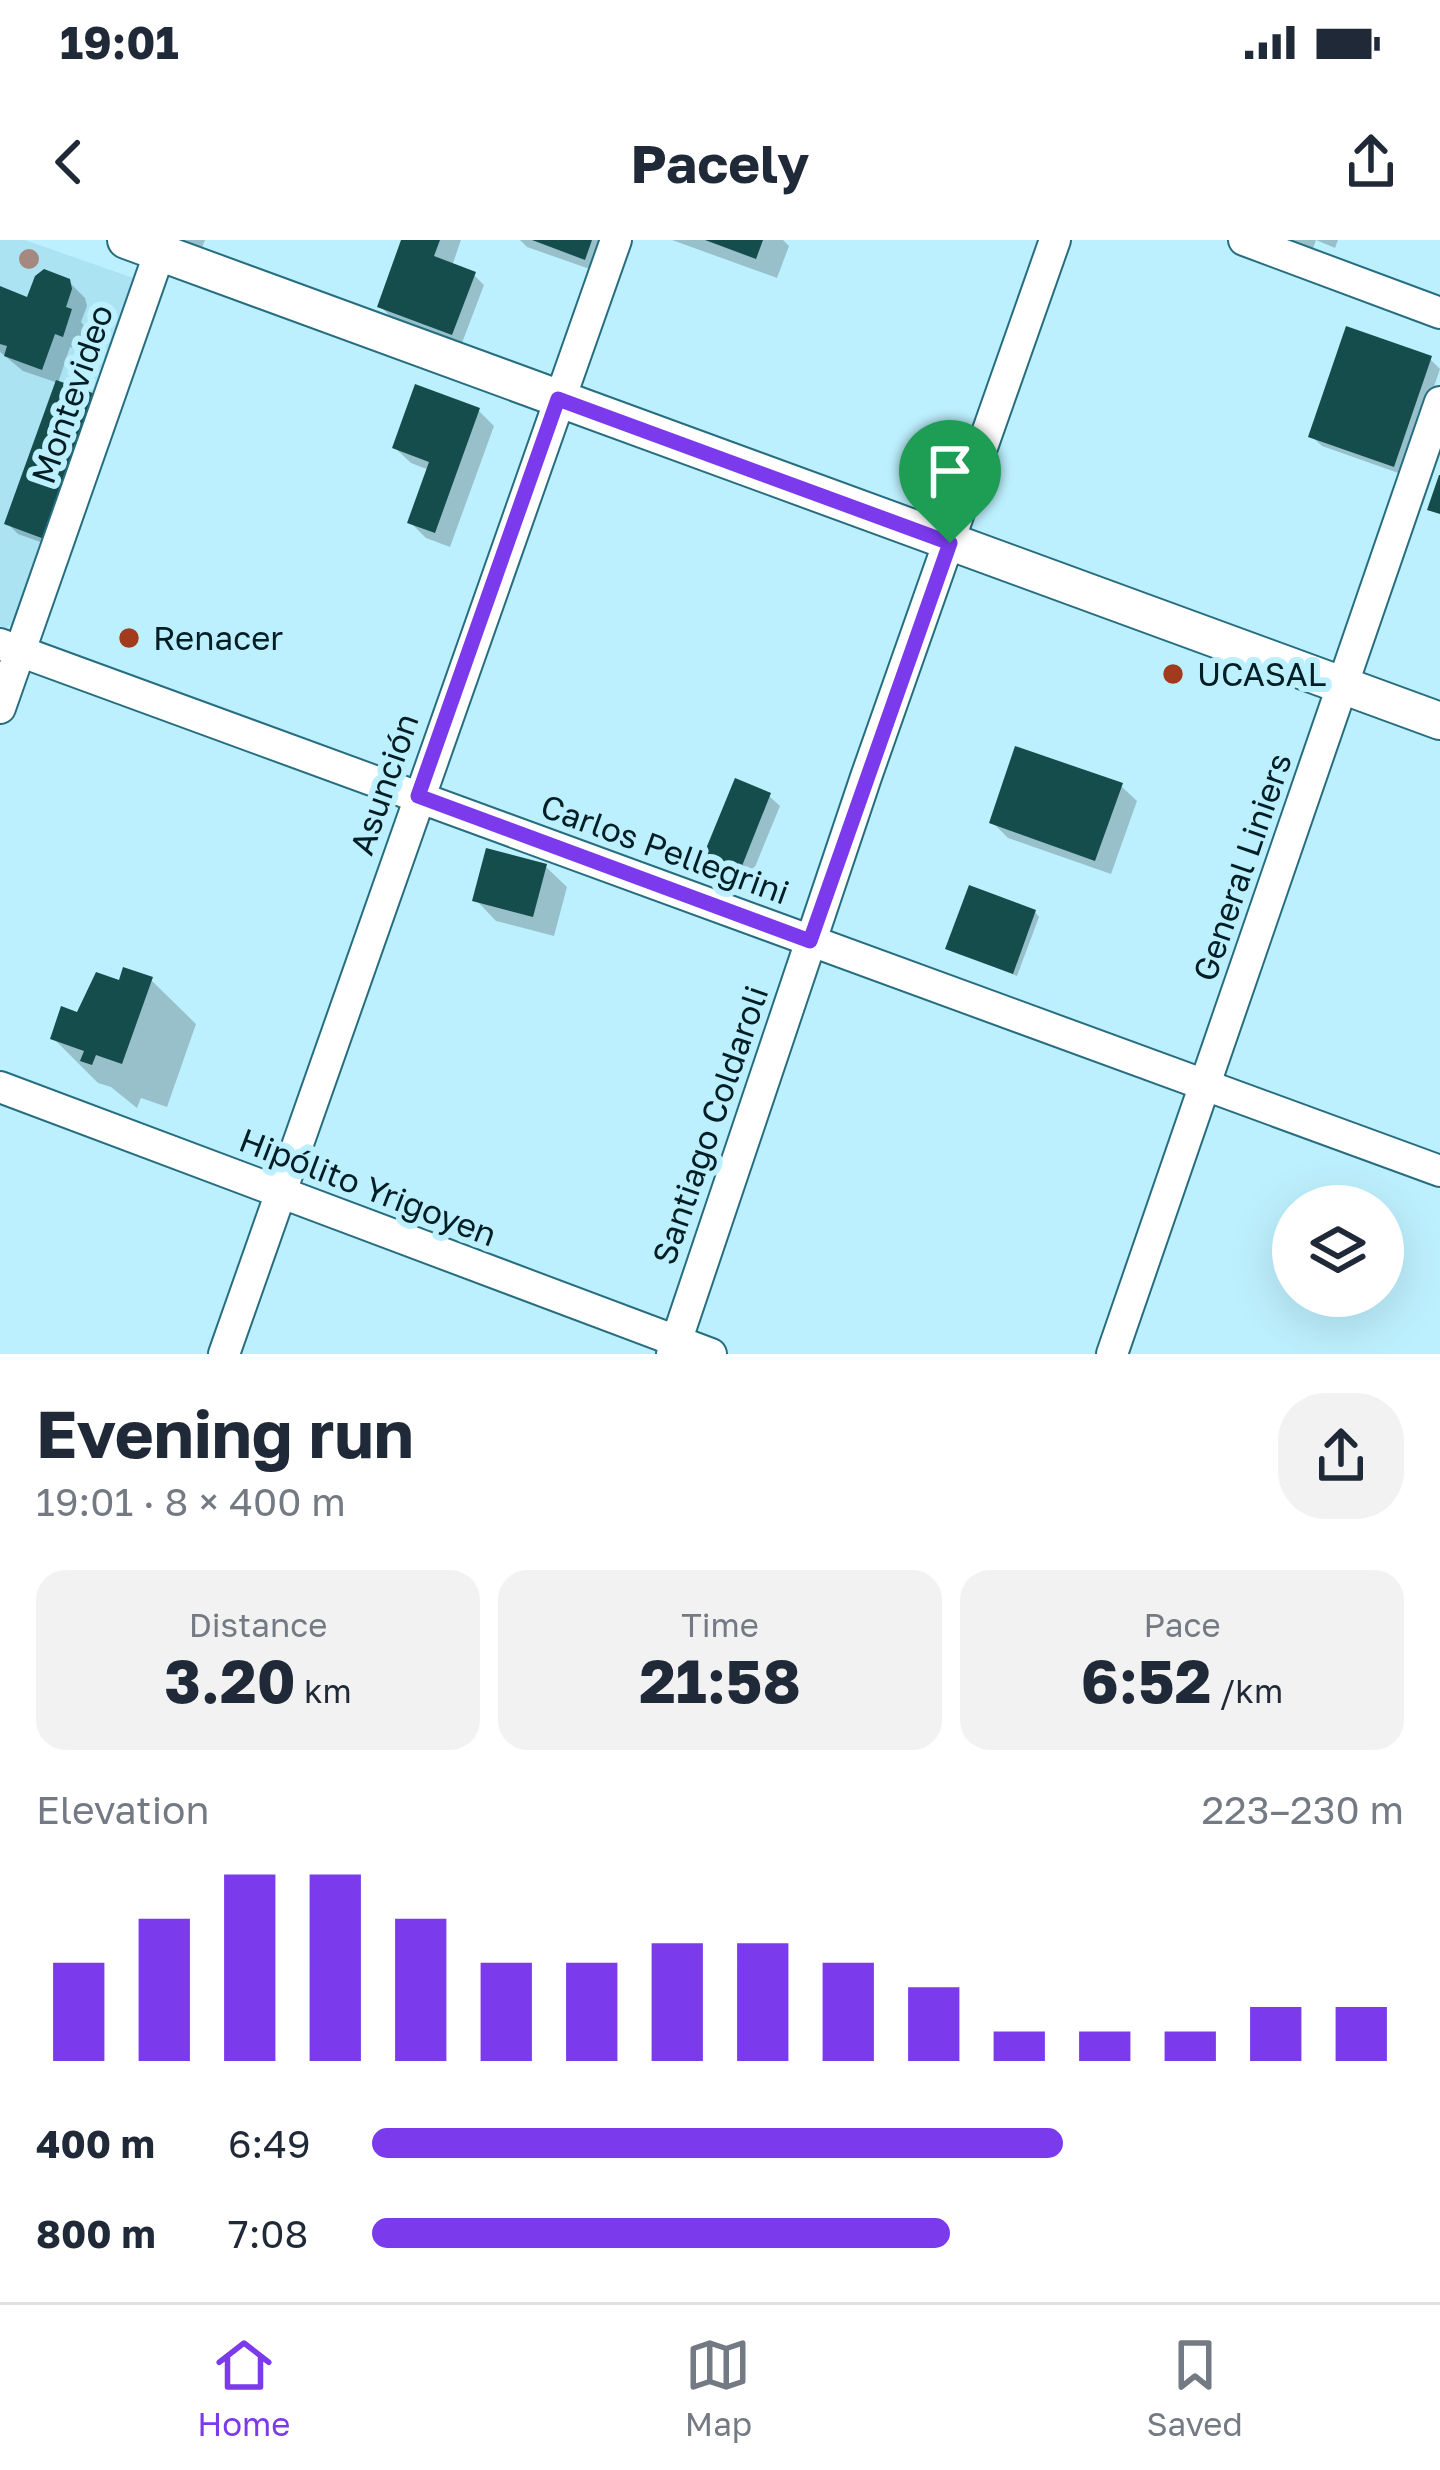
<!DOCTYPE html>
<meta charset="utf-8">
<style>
:root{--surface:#fff;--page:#f2f2f3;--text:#1f2937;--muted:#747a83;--line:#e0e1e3;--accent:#7c3aed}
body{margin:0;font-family:"Golos Text",sans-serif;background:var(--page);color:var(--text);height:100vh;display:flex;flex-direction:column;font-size:45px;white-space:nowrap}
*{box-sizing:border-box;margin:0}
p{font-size:39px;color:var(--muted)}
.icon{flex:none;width:66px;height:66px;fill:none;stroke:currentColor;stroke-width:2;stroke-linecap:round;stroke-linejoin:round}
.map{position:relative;height:1114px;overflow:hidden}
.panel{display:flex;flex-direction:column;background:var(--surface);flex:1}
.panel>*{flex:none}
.controls{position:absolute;left:1272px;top:945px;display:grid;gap:24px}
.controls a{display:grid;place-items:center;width:132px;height:132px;border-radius:50%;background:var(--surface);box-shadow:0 12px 48px #0002;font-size:60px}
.pin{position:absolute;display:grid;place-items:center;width:102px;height:102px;color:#fff;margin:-123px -51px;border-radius:50% 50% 50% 0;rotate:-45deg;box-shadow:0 0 12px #0007}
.pin .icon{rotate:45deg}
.round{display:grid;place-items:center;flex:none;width:126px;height:126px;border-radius:48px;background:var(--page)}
.headline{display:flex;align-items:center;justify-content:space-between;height:204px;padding:0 36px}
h1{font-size:66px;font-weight:700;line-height:90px}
.metrics{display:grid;grid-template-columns:repeat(3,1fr);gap:18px;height:204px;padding:12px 36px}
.metrics div{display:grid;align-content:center;border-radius:30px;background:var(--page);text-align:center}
.metrics b{font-size:60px;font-weight:700}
.metrics small{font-size:33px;font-weight:400}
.metrics p{font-size:33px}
.chart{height:336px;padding:24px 36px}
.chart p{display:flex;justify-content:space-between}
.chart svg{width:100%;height:216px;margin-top:12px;stroke:var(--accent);stroke-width:6}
ul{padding:0 36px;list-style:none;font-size:39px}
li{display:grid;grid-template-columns:192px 144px 1fr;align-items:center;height:90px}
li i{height:30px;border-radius:15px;background:var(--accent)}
.status{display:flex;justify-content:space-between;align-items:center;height:84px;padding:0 60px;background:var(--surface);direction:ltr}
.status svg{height:33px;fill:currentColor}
header{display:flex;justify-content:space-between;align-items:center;height:156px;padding:0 36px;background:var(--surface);font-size:54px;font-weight:700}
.menu{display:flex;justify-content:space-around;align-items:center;height:168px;border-top:3px solid var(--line);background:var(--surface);font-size:33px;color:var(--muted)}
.menu a{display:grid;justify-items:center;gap:6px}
.menu .on{color:var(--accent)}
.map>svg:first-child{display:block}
.built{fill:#abe3f3}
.shadow{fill:#0003}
.building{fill:#154c4c}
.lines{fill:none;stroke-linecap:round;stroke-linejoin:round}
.minor-casing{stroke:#266e7f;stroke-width:34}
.tertiary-casing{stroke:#266e7f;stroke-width:40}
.minor{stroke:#fff;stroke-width:30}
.tertiary{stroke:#fff;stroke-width:36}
.tree{fill:#a58981}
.route-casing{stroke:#fff;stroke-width:24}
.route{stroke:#7c3aed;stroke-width:15}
.poi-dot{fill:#a23a1d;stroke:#bdf0fe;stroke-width:4.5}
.labels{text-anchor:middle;stroke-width:12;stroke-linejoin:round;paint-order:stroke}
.street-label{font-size:33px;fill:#011e24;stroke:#bdf0fe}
.poi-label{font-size:33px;fill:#011e24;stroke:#bdf0fe;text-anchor:start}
</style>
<div class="status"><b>19:01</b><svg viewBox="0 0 49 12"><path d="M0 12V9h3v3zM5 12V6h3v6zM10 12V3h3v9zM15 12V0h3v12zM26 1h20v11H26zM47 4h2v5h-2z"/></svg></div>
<header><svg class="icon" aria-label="back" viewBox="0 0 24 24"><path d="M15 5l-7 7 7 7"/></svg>Pacely<svg class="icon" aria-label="share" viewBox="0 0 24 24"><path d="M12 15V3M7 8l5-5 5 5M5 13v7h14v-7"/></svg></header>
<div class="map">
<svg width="1440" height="1114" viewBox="0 0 1440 1114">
<rect width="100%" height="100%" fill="#bdf0fe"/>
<polygon class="built" points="0,0 25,0 139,40 20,380 3,389 0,388"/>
<g class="shadow">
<polygon points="116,0 205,0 200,13"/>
<polygon points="404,0 461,0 452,26 474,35 484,45 462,103 396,82 380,66"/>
<polygon points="520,0 598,0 609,10 601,33 527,7"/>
<polygon points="672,0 783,0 789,6 777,38"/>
<polygon points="1273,0 1338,0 1335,8 1316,0 1311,14"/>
<polygon points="69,42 85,58 87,66 81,82 86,88 78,110 70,107 58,143 23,131 0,112 0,49 29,61"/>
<polygon points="1430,119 1440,129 1404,235 1322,206 1311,196"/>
<polygon points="58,144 57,308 18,294 8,284"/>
<polygon points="479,171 494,186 450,307 426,298 411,283 429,230 411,223 395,208"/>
<polygon points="1121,546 1137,561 1111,634 1008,598 992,582"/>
<polygon points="769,556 780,566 750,639 716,625 706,615"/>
<polygon points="546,627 567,647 554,696 496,681 476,660"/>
<polygon points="1035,672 1039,677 1017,736 948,708"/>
<polygon points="151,740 196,784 167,867 141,858 137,868 111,847 98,843 53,798 121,744"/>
</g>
<g class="building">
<polygon points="401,0 440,0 434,16 476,32 452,95 377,67"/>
<polygon points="532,0 592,0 585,20"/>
<polygon points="705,0 763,0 756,19"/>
<polygon points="44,29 70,39 72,49 66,67 72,69 63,97 55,94 42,130 4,116 7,106 0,104 0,46 27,57 35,36"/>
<polygon points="1346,86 1432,116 1394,227 1308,197"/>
<polygon points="56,140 98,155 47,300 4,284"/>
<polygon points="415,144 480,168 435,293 407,283 429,222 392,208"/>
<polygon points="1439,235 1440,235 1440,274 1427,270"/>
<polygon points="1015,506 1123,543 1095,621 989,583"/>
<polygon points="735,538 771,553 740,631 703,616"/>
<polygon points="486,608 547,624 533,677 472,661"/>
<polygon points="969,645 1036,670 1013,734 945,709"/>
<polygon points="123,727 153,737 122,824 96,815 92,825 80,821 84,811 50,799 61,766 77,772 96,732 119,740"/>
</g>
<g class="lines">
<g class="minor-casing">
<g id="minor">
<polyline points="1244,0 1440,73"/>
<polyline points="0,404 1440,931"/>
<polyline points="0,468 164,0"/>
<polyline points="0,847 711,1114"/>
<polyline points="224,1114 616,0"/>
<polyline points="672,1114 866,537 1055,0"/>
<polyline points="1112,1114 1440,162"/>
</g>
</g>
<g class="tertiary-casing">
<polyline id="tertiary" points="126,0 1440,481"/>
</g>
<use href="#minor" class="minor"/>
<use href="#tertiary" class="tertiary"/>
</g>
<circle class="tree" cx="29" cy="19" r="10"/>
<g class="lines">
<g class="route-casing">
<polygon id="route" points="558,159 950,303 810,701 418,556"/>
</g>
<use href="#route" class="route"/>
</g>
<g class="poi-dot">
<circle cx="129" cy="398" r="12"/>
<circle cx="1173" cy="434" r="12"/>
</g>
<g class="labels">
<g class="street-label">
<text transform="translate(72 154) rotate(-71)" y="12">Montevideo</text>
<text transform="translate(384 544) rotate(-71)" y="12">Asunción</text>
<text transform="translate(665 609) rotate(20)" y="12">Carlos Pellegrini</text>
<text transform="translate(1242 627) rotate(-71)" y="12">General Liniers</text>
<text transform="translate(710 885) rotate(-71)" y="12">Santiago Coldaroli</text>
<text transform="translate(368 947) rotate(21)" y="12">Hipólito Yrigoyen</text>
</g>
<g class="poi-label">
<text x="153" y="410">Renacer</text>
<text x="1197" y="446">UCASAL</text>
</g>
</g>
</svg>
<div class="controls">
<a><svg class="icon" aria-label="layers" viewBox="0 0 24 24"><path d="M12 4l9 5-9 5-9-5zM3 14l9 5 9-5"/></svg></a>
</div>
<div class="pin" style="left:950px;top:303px;background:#1e9e55"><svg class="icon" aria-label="arrive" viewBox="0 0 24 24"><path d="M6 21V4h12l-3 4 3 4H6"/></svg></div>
</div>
<section class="panel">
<div class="headline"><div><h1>Evening run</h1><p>19:01 · 8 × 400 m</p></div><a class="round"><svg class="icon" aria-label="share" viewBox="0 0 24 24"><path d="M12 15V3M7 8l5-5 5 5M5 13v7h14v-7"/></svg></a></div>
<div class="metrics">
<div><p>Distance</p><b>3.20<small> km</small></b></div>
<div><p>Time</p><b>21:58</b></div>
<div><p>Pace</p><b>6:52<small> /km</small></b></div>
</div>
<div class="chart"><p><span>Elevation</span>223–230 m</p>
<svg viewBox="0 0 160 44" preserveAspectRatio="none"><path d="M5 44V24M15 44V15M25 44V6M35 44V6M45 44V15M55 44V24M65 44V24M75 44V20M85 44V20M95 44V24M105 44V29M115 44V38M125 44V38M135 44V38M145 44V33M155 44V33"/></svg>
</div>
<ul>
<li><b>400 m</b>6:49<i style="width:67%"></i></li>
<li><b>800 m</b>7:08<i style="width:56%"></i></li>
</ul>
</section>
<nav class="menu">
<a class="on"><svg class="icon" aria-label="home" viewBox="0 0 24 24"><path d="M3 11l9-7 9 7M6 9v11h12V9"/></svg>Home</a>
<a><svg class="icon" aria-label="map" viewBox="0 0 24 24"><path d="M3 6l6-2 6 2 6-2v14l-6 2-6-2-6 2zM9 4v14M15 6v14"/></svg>Map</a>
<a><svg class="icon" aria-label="saved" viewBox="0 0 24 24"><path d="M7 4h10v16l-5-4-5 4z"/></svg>Saved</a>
</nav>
